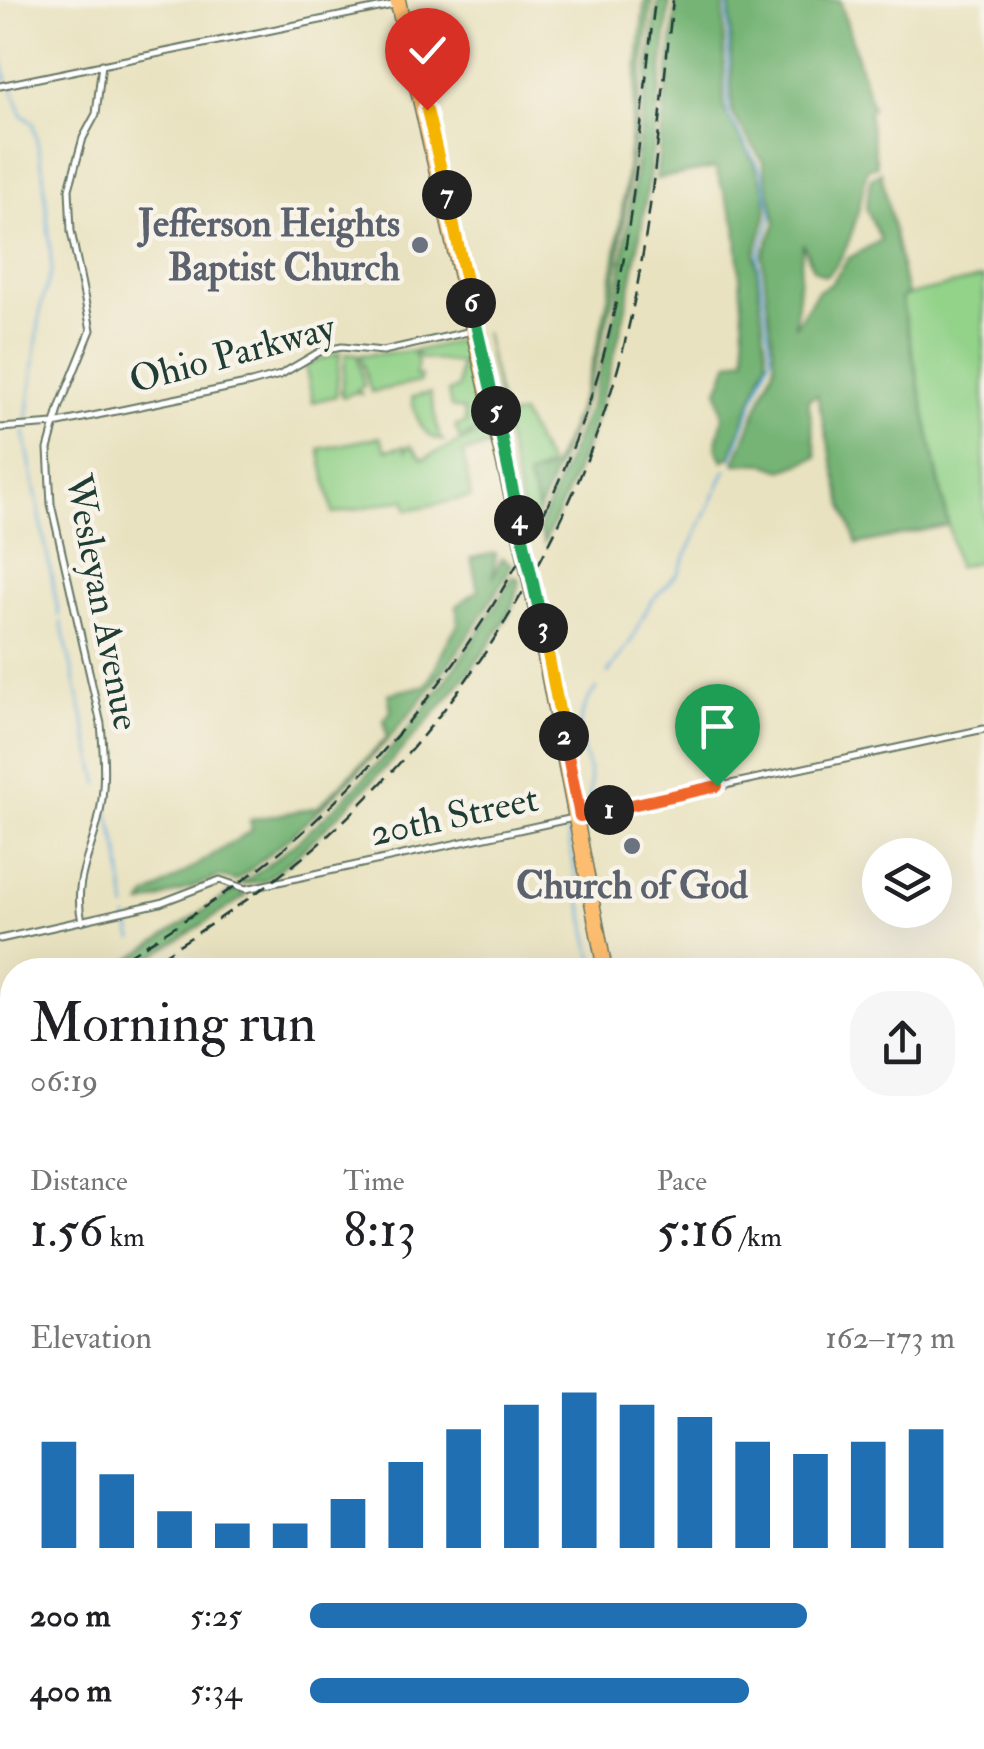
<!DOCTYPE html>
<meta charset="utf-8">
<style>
:root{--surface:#fff;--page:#f6f6f6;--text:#202124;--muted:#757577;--accent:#1f6fb2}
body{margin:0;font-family:"IM FELL Double Pica",serif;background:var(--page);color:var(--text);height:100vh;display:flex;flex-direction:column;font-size:38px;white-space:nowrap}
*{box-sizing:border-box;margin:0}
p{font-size:32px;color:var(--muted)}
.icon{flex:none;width:55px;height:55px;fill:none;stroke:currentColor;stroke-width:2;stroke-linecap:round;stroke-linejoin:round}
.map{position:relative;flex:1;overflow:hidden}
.panel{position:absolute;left:0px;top:958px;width:985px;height:792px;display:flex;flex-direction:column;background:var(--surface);border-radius:40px 40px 0 0;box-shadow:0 10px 40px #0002}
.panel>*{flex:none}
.controls{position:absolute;left:862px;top:838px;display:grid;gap:20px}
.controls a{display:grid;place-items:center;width:90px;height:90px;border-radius:50%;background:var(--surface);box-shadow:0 10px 40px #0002;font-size:50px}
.pin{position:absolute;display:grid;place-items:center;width:85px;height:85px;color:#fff;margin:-102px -42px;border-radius:50% 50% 50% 0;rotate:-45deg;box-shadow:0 0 10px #0007}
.pin .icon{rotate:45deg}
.km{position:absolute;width:50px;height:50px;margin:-25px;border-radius:50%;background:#222;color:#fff;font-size:28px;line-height:50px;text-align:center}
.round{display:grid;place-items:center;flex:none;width:105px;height:105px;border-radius:40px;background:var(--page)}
.summary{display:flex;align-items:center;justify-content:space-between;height:170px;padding:0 30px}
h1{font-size:55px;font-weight:600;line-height:75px}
.stats{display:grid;grid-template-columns:repeat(3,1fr);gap:15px;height:170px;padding:10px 30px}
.stats div{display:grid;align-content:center}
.stats b{font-size:50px;font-weight:600}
.stats small{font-size:28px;font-weight:400}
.stats p{font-size:28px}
.chart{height:280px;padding:20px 30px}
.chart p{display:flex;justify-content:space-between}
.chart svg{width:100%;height:180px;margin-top:10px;stroke:var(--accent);stroke-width:6}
ul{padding:0 30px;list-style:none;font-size:32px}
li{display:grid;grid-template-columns:160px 120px 1fr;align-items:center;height:75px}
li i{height:25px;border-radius:12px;background:var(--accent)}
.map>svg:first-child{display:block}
.green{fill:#92d289;stroke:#58885e;stroke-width:2.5}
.forest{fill:#75b475;stroke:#4a7854;stroke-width:2.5}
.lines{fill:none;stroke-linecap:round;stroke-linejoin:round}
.stream{stroke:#62acda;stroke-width:2.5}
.river{stroke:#62acda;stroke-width:6}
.tertiary-casing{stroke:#667765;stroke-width:9}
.secondary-casing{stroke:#667765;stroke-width:10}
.primary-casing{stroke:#667765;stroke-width:11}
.tertiary{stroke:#fff;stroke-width:5}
.secondary{stroke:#fee5c5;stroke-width:6}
.primary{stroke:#fcbd6f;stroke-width:8}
.rail{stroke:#1f3d34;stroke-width:2.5;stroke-dasharray:15 8;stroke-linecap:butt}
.primary-bridge-casing{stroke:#667765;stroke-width:11;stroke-linecap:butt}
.primary-bridge{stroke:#fcbd6f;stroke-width:8}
.split-1-casing{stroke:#fff;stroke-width:20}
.split-2-casing{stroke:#fff;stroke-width:20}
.split-3-casing{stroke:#fff;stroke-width:20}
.split-4-casing{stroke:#fff;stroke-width:20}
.split-5-casing{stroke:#fff;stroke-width:20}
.split-6-casing{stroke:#fff;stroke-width:20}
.split-7-casing{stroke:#fff;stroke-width:20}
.split-8-casing{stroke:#fff;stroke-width:20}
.split-1{stroke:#f0652b;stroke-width:12}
.split-2{stroke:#f0652b;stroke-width:12}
.split-3{stroke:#f5b400;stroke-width:12}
.split-4{stroke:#22a559;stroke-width:12}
.split-5{stroke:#22a559;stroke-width:12}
.split-6{stroke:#22a559;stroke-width:12}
.split-7{stroke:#f5b400;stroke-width:12}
.split-8{stroke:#f5b400;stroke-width:12}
.worship-dot{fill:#6b7280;stroke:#f7f3e8;stroke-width:4}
.labels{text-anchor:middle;stroke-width:9;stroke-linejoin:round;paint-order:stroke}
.worship-label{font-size:38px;font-weight:bold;fill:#5b616d;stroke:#f7f3e8;text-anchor:end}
.street-label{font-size:38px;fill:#1f3d34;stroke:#f7f3e8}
</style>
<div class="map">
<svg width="984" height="1749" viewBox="0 0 984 1749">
<rect width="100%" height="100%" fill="#f7f3e8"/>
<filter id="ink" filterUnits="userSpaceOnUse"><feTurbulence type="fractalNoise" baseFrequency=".01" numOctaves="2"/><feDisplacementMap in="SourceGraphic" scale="20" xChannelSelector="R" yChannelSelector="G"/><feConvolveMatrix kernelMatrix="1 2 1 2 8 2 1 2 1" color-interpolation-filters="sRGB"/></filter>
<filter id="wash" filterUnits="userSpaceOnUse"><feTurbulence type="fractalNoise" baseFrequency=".0048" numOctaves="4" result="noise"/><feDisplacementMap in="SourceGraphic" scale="40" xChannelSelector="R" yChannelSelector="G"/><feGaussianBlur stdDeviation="2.25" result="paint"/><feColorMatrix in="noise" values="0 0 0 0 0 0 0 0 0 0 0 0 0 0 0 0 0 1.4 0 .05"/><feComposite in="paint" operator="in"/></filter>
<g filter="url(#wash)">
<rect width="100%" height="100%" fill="#e9e2c0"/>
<g class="green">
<polygon points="984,277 984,560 957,567 901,297"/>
<polygon points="484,332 504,418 521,414 549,466 528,477 539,511 528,537"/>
<polygon points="463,340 482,427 460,440 455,426 466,423 463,410 451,407 448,392 458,388 459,367 466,364 420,358 415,351"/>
<polygon points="413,351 418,363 415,376 421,375 420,382 371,392 360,355"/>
<polygon points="340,352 336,396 313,402 305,366"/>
<polygon points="346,353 357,354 364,386 357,390 363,395 356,392 343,397 341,393"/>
<path d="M 430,393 L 440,439 L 445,441 C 423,440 414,415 412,397 Z"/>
<polygon points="483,431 492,446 463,453 471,497 408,510 405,499 333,514 319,449 380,437 386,450 405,446 406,451 410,445 423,459"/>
<polygon points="12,1469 12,1612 0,1615 0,1472"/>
</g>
<g class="forest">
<path d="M 645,0 L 652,0 L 614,295 L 590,385 L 539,511 L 527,477 L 551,469 C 622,338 627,147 645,0 Z"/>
<path d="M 658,0 L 670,0 C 650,187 631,372 544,542 L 539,528 L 591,402 L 616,312 Z"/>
<polygon points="677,0 724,0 724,109 756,167 765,190 767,213 755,254 767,360 731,456 723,461 716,447 723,417 718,390 729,362 746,357 736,224 715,168 656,179"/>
<path d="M 730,0 L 840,0 L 872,108 L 868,112 L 877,166 L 867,169 C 862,197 850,261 825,276 L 813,269 L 803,243 L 795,326 L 818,291 L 831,284 L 849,258 L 881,240 L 866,208 L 871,178 L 881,172 L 907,295 L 901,298 L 948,525 L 857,544 L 843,505 L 817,395 L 808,399 L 817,457 L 783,470 L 767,464 L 735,463 L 775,364 L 762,256 L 776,223 L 763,162 L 732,113 Z"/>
<path d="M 496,553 L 493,578 L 502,558 L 512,565 C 442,691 349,793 236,881 L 220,877 L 142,905 L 146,897 L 252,830 L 250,820 L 318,807 L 387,738 L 384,720 L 391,711 L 388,694 L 426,685 C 440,665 442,645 458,625 L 457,606 L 478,590 L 471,558 Z"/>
<path d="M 512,577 L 518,578 C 529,631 327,831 281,868 L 264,881 L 240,885 C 353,806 445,696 512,577 Z"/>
<polygon points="236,889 246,896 132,970 114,970"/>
</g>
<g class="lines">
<g class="stream">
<polyline points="728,0 728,114 762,172 772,215 758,257 771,356 732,458"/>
<polyline points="0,48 7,81"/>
<polyline points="12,87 22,115 33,123 43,170 52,269 41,306 27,421"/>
<polyline points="24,432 59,616"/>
<polyline points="61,622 99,784"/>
<polyline points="608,673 631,641 650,603 678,573 726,470"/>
<path d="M 588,801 C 600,756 558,739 596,688"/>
<polyline points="106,805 120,856 126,909"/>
<polyline points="567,832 595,970"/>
<polyline points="127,918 133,939"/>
</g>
<polyline class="river" points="972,1397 983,1406"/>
</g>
</g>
<g filter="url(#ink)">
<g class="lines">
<g class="tertiary-casing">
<g id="tertiary">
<polyline points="0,86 393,5"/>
<polyline points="0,428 54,424 251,383 280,375 321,351 342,347 383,351 472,331"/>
<path d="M 82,922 C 73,883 89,858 98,821 C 106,789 104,756 101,724 L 51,504 L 48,449 L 60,406 L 91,330 L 71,231 L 69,189 L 83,138 L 96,114 L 102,64"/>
<polyline points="0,939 160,903 220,880 246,889 984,729"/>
<polyline points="972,1644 984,1641"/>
<polyline points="569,1738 572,1749"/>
<polyline points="470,1749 526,1738"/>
</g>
</g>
<g class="secondary-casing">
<polyline id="secondary" points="0,1619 12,1616"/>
</g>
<g class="primary-casing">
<g id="primary">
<polyline points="394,0 514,520"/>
<polyline points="401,0 519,519"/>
<polyline points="537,598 608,970"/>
<polyline points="532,605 602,970"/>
<polyline points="972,1416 984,1414"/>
<polyline points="777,1738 780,1749"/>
</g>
</g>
<use href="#tertiary" class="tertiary"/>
<use href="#secondary" class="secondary"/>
<use href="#primary" class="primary"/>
<g class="rail">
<path d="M 106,970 C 173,927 245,885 304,831 C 458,691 579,499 618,292 C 636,196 643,97 655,0"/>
<path d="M 140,970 C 199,932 260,894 314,848 C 453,726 561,559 614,382 C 651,259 658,127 673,0"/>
<polyline points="0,1041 12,1032"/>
<polyline points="0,1066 12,1056"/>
</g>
<g class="primary-bridge-casing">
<g id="primary-bridge">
<polyline points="519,519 537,598"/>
<polyline points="514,520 532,605"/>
</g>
</g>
<use href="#primary-bridge" class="primary-bridge"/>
</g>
</g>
<g class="lines" filter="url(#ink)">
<g class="split-1-casing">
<polyline id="split-1" points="609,810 717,786"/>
</g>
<g class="split-2-casing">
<polyline id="split-2" points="564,736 580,816 609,810"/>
</g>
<g class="split-3-casing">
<polyline id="split-3" points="543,628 564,736"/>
</g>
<g class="split-4-casing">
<polyline id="split-4" points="519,520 543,628"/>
</g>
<g class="split-5-casing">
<polyline id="split-5" points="496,411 519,520"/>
</g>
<g class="split-6-casing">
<polyline id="split-6" points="471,303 496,411"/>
</g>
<g class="split-7-casing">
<polyline id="split-7" points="447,195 471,303"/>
</g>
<g class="split-8-casing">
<polyline id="split-8" points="427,110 447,195"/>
</g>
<use href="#split-1" class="split-1"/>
<use href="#split-2" class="split-2"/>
<use href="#split-3" class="split-3"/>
<use href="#split-4" class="split-4"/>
<use href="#split-5" class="split-5"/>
<use href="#split-6" class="split-6"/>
<use href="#split-7" class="split-7"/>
<use href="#split-8" class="split-8"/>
</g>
<g class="worship-dot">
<circle cx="420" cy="245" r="10"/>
<circle cx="632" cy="846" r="10"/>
</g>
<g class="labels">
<g class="worship-label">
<text x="400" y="236">Jefferson Heights<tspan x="400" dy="44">Baptist Church</tspan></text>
<text x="632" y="898" text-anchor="middle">Church of God</text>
</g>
<g class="street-label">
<text transform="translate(232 353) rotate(-15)" y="13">Ohio Parkway</text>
<text transform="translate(103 602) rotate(79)" y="13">Wesleyan Avenue</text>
<text transform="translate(454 815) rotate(-12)" y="13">20th Street</text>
</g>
</g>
</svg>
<div class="controls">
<a><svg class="icon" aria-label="layers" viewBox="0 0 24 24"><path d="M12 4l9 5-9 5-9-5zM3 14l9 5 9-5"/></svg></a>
</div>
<div class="pin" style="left:717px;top:786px;background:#1e9e55"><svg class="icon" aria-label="arrive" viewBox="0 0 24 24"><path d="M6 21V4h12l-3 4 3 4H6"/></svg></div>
<div class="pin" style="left:427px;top:110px;background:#d93025"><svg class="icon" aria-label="check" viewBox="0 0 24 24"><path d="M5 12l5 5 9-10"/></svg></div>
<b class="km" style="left:609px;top:810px">1</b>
<b class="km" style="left:564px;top:736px">2</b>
<b class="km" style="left:543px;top:628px">3</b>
<b class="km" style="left:519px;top:520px">4</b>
<b class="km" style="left:496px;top:411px">5</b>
<b class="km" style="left:471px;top:303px">6</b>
<b class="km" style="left:447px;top:195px">7</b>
<section class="panel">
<div class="summary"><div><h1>Morning run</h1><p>06:19</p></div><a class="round"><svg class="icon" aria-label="share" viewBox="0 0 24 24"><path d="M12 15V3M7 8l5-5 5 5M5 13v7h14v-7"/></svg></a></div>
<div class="stats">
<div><p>Distance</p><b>1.56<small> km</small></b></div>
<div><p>Time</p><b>8:13</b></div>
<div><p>Pace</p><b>5:16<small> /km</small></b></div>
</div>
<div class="chart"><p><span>Elevation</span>162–173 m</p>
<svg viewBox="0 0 160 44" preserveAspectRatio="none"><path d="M5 44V18M15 44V26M25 44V35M35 44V38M45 44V38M55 44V32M65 44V23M75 44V15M85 44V9M95 44V6M105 44V9M115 44V12M125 44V18M135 44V21M145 44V18M155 44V15"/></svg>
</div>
<ul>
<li><b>200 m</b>5:25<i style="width:77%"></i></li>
<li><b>400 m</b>5:34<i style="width:68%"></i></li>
</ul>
</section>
</div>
